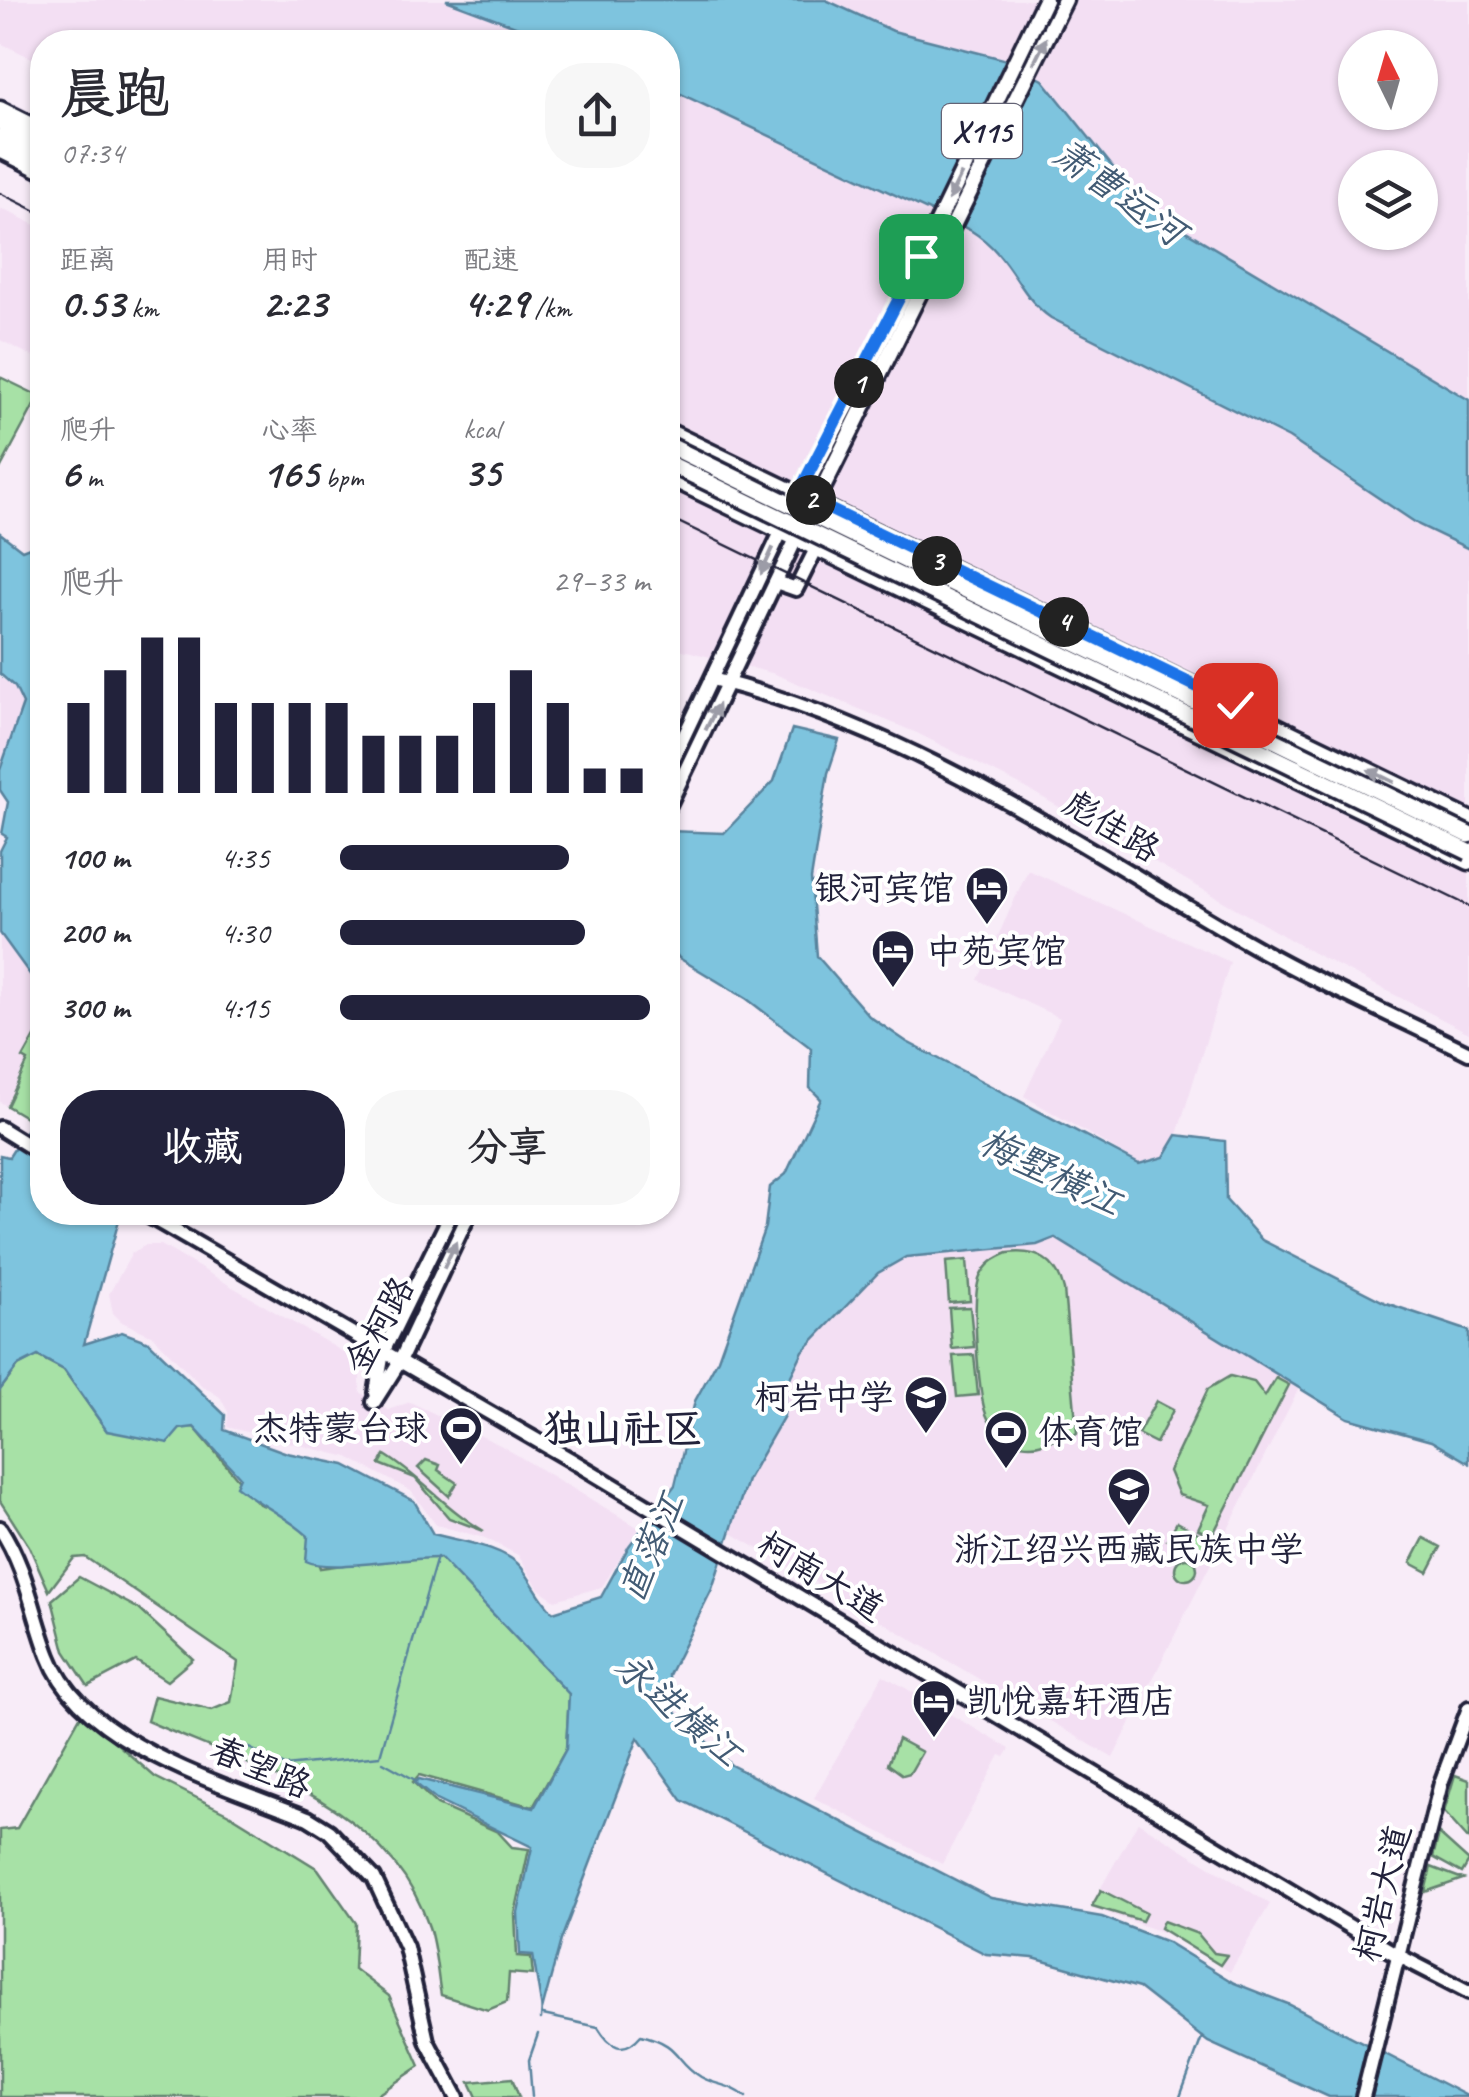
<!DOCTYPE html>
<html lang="zh">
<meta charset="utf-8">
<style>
:root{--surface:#fff;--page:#f7f7f7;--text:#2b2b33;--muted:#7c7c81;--accent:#22223b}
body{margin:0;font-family:Caveat,"LXGW WenKai TC",sans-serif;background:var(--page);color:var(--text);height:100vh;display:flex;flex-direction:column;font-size:38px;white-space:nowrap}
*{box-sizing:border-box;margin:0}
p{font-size:32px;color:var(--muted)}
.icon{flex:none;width:55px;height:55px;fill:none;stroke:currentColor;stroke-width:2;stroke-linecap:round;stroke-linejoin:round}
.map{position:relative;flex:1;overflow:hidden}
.details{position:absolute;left:30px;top:30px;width:650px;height:1195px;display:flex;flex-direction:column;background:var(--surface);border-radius:40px;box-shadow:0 2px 8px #0004}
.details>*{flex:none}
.needle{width:65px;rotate:355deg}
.fabs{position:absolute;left:1338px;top:30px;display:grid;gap:20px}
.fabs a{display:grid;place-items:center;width:100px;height:100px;border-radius:50%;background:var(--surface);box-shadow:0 2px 8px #0004;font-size:50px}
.pin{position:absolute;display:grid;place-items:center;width:85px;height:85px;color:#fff;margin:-42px;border-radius:20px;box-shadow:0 5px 15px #0006}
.km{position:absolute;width:50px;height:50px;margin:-25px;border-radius:50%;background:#222;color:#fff;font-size:28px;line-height:50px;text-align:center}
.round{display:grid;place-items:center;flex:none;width:105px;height:105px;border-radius:40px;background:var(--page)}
.summary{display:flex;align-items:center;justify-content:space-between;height:170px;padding:0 30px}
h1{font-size:55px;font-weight:700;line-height:75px}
.metrics{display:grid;grid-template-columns:repeat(3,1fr);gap:15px;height:170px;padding:10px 30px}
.metrics div{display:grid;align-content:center}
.metrics b{font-size:42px;font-weight:700}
.metrics small{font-size:28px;font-weight:400}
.metrics p{font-size:28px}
.chart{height:280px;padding:20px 30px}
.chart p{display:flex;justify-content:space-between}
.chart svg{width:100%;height:180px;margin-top:10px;stroke:var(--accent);stroke-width:6}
.primary-button{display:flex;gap:20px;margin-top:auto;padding:20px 30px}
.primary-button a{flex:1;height:115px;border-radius:40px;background:var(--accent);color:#fff;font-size:40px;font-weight:700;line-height:115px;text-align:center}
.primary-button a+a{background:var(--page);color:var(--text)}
ul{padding:0 30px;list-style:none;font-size:32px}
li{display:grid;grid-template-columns:160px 120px 1fr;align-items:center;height:75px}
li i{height:25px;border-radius:12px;background:var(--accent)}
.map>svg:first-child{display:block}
.built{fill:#f3dff3;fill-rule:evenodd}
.green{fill:#a7e1a6;stroke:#648270;stroke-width:2.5}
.water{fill:#7ec4de;stroke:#59839d;stroke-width:2.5}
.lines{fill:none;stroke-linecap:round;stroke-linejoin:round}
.stream{stroke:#59839d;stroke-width:2.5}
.secondary-casing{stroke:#22223b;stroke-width:20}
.primary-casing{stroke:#22223b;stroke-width:21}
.highway-casing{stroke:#22223b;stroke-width:22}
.secondary{stroke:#fff;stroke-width:12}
.primary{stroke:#fff;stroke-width:14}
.highway{stroke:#fff;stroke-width:15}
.rail{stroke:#22223b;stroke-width:2.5}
.highway-bridge-casing{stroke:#22223b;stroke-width:22;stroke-linecap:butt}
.highway-bridge{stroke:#fff;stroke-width:15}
.oneway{fill:#9c9ca7}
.route-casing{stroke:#fff;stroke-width:20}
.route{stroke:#1a73e8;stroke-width:12}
.labels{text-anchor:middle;stroke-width:8;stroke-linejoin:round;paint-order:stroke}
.shield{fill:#fff;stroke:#646476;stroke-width:2.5}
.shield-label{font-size:32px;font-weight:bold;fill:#22223b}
.street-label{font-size:35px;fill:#22223b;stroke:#fff}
.poi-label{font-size:35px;fill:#22223b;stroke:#fff;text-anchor:end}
.water-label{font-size:38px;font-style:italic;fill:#425b74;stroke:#fff}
.quarter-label{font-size:40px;font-weight:bold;fill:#22223b;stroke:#fff}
</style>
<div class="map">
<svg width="1469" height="2097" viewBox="0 0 1469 2097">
<rect width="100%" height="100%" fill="#f8ecf8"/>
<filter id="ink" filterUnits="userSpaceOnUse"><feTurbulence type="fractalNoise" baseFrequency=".01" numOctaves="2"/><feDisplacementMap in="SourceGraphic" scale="20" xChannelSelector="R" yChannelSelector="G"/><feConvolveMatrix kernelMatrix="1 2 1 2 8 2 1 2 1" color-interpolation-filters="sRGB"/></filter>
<g filter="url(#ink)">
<g class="built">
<polygon points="0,0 525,0 618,42 42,42 42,63 0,43"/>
<path d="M 719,0 L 1469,0 L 1469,1033 L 1315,954 L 1026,788 L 917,733 L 775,674 L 668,646 L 668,65 ZM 1355,48 L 1420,48 L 1420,112 L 1355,112 ZM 1355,168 L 1420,168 L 1420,232 L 1355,232 Z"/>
<polygon points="0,208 42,228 42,361 0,340"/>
<polygon points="0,677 15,687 23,704 0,770"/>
<polygon points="1028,870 1230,962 1177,1135 1164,1157 1140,1164 1024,1096 1060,1018 978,980"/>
<polygon points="0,933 18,956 42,973 42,1037 32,1121 0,1102"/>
<polygon points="1055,1237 1299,1388 1113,1758 728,1531 747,1480 784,1416 785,1388 803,1351 878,1273 906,1257 1037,1245"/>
<polygon points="146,1245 161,1245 350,1356 360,1366 360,1392 388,1410 410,1402 500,1445 639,1528 602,1587 555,1600 539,1589 518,1555 485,1538 436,1525 411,1491 348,1457 227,1427 228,1412 220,1397 201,1385 153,1336 122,1322 113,1313 109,1294 132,1253"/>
<polygon points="883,1675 1010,1749 1005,1757 1000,1755 942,1864 814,1798"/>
<polygon points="1138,1822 1270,1904 1230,1972 1167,1934 1090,1907"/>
</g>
<g class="green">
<polygon points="0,377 39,396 0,469"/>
<polygon points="42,1024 32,1121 7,1106 28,1061 23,1058"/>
<path d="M 1008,1253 C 1037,1249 1057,1261 1064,1290 L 1077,1433 L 1069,1437 L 1067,1429 C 1042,1454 1000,1450 986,1414 C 978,1394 971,1296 980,1277 C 986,1264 995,1258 1008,1253 Z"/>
<polygon points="967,1260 970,1301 949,1303 946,1262"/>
<polygon points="970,1307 974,1347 952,1349 949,1308"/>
<polygon points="974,1355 978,1395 957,1397 953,1356"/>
<path d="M 37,1356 L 64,1370 L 107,1431 L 194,1427 L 259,1504 L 280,1511 L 309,1536 L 320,1568 L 400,1557 L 441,1558 L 569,1694 L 566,1749 L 533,1807 L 419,1775 L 413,1782 L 437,1805 L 498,1832 L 512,1847 L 529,1849 L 515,1914 L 517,1956 L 531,1957 L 533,1975 L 509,1973 L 507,2002 L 488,2010 L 441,1995 C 437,1973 436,1948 429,1927 C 389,1805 252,1767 147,1721 L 154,1696 L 212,1710 L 231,1702 L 238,1662 L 85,1557 L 74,1558 L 49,1591 L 29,1546 L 0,1501 L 0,1390 L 18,1366 Z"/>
<polygon points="1230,1376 1254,1382 1265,1396 1276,1378 1289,1385 1212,1536 1198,1529 1209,1505 1179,1495 1169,1471 1208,1389"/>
<polygon points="1156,1401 1173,1410 1156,1443 1138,1434"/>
<path d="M 385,1455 C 422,1478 447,1510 484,1531 L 449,1518 L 415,1478 L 380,1464 Z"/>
<polygon points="426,1460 440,1465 438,1470 457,1483 449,1496 418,1468"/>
<polygon points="1177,1522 1211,1540 1202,1558 1167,1540"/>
<polygon points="1424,1538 1441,1547 1428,1572 1411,1563"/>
<circle cx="1186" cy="1569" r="11"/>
<polygon points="79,1577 139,1609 193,1659 167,1681 136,1661 88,1686 65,1651 52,1600"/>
<polygon points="82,1713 155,1777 229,1814 318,1869 356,1923 354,1969 389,1996 420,2066 374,2097 0,2097 0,1830 17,1828"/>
<polygon points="898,1739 922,1752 910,1773 903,1775 888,1764"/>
<polygon points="1455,1775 1469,1780 1469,1840 1444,1812"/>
<polygon points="1439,1834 1469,1861 1462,1873 1433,1857"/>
<polygon points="1431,1867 1463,1879 1425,1892"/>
<polygon points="1101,1890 1146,1913 1142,1921 1092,1906"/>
<polygon points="1163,1921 1198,1934 1214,1953 1227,1955 1220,1965 1160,1928"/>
<polygon points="512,2078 519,2097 477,2097 470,2082"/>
</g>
<g class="water">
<path d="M 446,0 L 826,0 L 893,31 L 1003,59 L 1043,80 L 1144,206 L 1469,400 L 1469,549 L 1419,525 L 1289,438 L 1051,318 C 1016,294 1014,257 970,230 L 668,88 L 668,42 L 569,42 L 555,33 L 526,30 Z"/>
<polygon points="0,533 22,550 42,542 42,991 0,933 0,851 7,837 2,834 8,802 0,790 0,770 23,704 15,687 0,674"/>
<path d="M 792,729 L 839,740 L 828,773 L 811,879 L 817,956 L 869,1016 L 907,1042 L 1139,1164 L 1164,1157 L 1177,1135 L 1225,1141 L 1226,1200 L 1262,1240 L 1386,1303 L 1469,1331 L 1469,1463 L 1431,1441 L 1348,1418 L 1055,1238 L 1037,1245 L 906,1257 L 878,1273 L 803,1351 L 785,1388 L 784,1416 L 747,1480 L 712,1589 L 669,1675 L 671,1708 L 731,1765 L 991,1898 L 1102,1917 L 1167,1942 L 1234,1983 L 1288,2004 L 1469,2097 L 1329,2097 L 1208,2042 L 1139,1988 L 1033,1958 L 986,1954 L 682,1800 L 638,1738 L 561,1940 L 542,2010 L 533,1955 L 520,1954 L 518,1913 L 532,1847 L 436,1800 L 415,1783 L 419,1779 L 534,1808 L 566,1749 L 569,1694 L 440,1558 C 407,1557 330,1573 306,1561 L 308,1536 C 285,1515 260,1505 236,1486 L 240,1477 L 194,1427 L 180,1429 L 168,1443 L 107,1431 L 64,1370 L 38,1356 L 18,1366 L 0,1390 L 0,1155 L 9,1157 L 32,1121 L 42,1037 L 42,1212 L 121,1213 L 84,1344 L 122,1332 L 149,1342 L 225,1415 L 224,1430 L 287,1453 L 345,1465 L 414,1501 L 433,1534 C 459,1541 503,1546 521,1567 C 533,1582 539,1598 553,1612 L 601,1597 L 629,1546 L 675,1485 L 695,1401 L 718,1359 L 765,1227 L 770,1187 L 786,1174 L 821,1099 L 810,1088 L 811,1048 L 747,999 L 679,958 L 668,944 L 668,831 L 724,833 L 774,781 Z"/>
</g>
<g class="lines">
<g class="stream">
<polyline points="239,1743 285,1766 380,1756 437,1557"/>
<polyline points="383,1762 417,1781"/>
<path d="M 543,2015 L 598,2027 C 610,2047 623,2056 641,2035 C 682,2045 673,2060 701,2077 C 717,2086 731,2084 746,2097"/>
<polyline points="541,2019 542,2005"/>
<polyline points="532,2097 529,2060 538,2034"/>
<polyline points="1180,2097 1202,2037"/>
</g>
<g class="secondary-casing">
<g id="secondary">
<polyline points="776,582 796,589 816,549"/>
<path d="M 712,679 C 907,727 1071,840 1243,940 C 1316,982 1394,1016 1469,1053"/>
<polyline points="668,770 781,532"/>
<polyline points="668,807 796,539"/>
<polyline points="0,1128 42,1154"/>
<polyline points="142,1212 571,1460 1397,1955 1469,1992"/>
<polyline points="376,1393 383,1352 452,1212"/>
<polyline points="374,1402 400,1361 470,1212"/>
<path d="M 0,1528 C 27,1569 32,1612 49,1656 C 82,1745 227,1785 308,1818 L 329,1831 L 374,1878 L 406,1947 L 427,2041 L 457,2097"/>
<polyline points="1363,2097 1441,1783 1469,1708"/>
</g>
</g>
<g class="primary-casing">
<g id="primary">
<polyline points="0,109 42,130"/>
<polyline points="0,150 42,171"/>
<polyline points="668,431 1469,819"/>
<polyline points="668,477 1469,862"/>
<polyline points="796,501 875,352 1045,0"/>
<polyline points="813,508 1065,0"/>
</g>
</g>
<g class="highway-casing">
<g id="highway">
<polyline points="0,122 42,143"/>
<polyline points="0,137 42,158"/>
</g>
</g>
<use href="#secondary" class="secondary"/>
<use href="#primary" class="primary"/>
<use href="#highway" class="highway"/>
<g class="rail">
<polyline points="0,193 42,214"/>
<polyline points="668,517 1469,906"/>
</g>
<g class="highway-bridge-casing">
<g id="highway-bridge">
<polyline points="668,445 1469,835"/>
<polyline points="668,463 1469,852"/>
</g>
</g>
<use href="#highway-bridge" class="highway-bridge"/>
</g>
<defs><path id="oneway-solid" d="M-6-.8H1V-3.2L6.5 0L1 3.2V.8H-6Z" transform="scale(2.5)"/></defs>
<g class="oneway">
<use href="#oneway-solid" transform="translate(1040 51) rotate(-64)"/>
<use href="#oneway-solid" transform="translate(955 187) rotate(116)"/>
<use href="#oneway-solid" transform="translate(767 561) rotate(115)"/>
<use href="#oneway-solid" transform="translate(712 717) rotate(-64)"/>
<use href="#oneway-solid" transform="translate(1381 776) rotate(-154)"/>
<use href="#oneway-solid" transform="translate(450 1255) rotate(-65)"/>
</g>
</g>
<g class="lines" filter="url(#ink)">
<g class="route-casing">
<polyline id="route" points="921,256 798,494 1235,705"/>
</g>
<use href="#route" class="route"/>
</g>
<defs>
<g id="hotel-pin" transform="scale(2.25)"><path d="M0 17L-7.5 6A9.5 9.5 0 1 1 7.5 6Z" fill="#22223b" stroke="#fff"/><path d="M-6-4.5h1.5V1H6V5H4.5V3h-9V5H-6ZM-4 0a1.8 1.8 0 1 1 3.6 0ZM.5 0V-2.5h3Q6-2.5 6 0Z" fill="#fff"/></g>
<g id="school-pin" transform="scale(2.25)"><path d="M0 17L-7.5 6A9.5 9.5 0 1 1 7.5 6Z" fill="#22223b" stroke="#fff"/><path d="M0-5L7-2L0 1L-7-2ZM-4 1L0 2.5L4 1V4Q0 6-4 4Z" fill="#fff"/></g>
<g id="stadium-pin" transform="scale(2.25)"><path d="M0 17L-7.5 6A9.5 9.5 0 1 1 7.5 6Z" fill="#22223b" stroke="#fff"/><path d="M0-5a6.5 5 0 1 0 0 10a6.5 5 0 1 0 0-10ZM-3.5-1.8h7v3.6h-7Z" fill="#fff"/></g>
</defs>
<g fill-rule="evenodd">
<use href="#hotel-pin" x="987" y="888"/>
<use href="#hotel-pin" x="893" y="951"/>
<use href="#school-pin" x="926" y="1397"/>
<use href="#stadium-pin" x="461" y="1428"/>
<use href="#stadium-pin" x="1006" y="1432"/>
<use href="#school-pin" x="1129" y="1489"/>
<use href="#hotel-pin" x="934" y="1701"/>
</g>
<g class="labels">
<rect class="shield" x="942" y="104" width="80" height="54" rx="8"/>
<g class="shield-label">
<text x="982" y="142">X115</text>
</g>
<g class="street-label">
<text transform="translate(1112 826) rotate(31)" y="12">彪佳路</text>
<text transform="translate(379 1325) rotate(-61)" y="12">金柯路</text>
<text transform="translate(821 1576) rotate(31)" y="12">柯南大道</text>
<text transform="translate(261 1767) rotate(23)" y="12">春望路</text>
<text transform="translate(1382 1893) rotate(-76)" y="12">柯岩大道</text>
</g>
<g class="poi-label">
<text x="954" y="900">银河宾馆</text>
<text x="926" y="963" text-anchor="start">中苑宾馆</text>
<text x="894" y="1409">柯岩中学</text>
<text x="428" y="1440">杰特蒙台球</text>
<text x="1038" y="1444" text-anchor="start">体育馆</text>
<text x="1129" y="1561" text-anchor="middle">浙江绍兴西藏民族中学</text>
<text x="966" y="1713" text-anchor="start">凯悦嘉轩酒店</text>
</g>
<g class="water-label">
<text transform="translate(1120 192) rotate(36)" y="13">萧曹运河</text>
<text transform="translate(1051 1172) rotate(26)" y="13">梅墅横江</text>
<text transform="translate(651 1547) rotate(-67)" y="13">直落江</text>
<text transform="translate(679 1709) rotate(41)" y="13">永进横江</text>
</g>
<g class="quarter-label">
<text x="623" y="1442">独山社区</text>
</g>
</g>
</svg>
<div class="fabs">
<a><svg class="needle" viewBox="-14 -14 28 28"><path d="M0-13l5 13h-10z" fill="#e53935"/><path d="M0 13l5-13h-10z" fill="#7c7c81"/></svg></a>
<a><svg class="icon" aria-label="layers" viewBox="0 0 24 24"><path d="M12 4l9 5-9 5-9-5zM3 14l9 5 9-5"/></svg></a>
</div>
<div class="pin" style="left:921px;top:256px;background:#1e9e55"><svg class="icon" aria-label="arrive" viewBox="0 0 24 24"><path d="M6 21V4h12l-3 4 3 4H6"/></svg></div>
<div class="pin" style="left:1235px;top:705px;background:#d93025"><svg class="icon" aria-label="check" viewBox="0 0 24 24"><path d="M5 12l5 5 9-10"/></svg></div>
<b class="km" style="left:859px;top:383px">1</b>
<b class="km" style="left:811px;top:500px">2</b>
<b class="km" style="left:937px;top:561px">3</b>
<b class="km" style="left:1064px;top:622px">4</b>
<section class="details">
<div class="summary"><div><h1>晨跑</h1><p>07:34</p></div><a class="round"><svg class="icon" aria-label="share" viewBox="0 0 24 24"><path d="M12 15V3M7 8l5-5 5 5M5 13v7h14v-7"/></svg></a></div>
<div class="metrics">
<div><p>距离</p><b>0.53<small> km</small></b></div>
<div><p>用时</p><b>2:23</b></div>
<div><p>配速</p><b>4:29<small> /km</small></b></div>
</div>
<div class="metrics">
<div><p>爬升</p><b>6<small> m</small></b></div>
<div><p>心率</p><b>165<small> bpm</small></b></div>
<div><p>kcal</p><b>35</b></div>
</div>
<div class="chart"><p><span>爬升</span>29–33 m</p>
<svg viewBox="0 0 160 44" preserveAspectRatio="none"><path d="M5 44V22M15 44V14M25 44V6M35 44V6M45 44V22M55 44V22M65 44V22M75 44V22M85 44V30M95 44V30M105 44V30M115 44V22M125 44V14M135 44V22M145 44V38M155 44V38"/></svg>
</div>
<ul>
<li><b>100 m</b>4:35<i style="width:74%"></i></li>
<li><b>200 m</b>4:30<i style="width:79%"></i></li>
<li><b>300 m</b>4:15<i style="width:100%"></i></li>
</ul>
<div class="primary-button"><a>收藏</a><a>分享</a></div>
</section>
</div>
